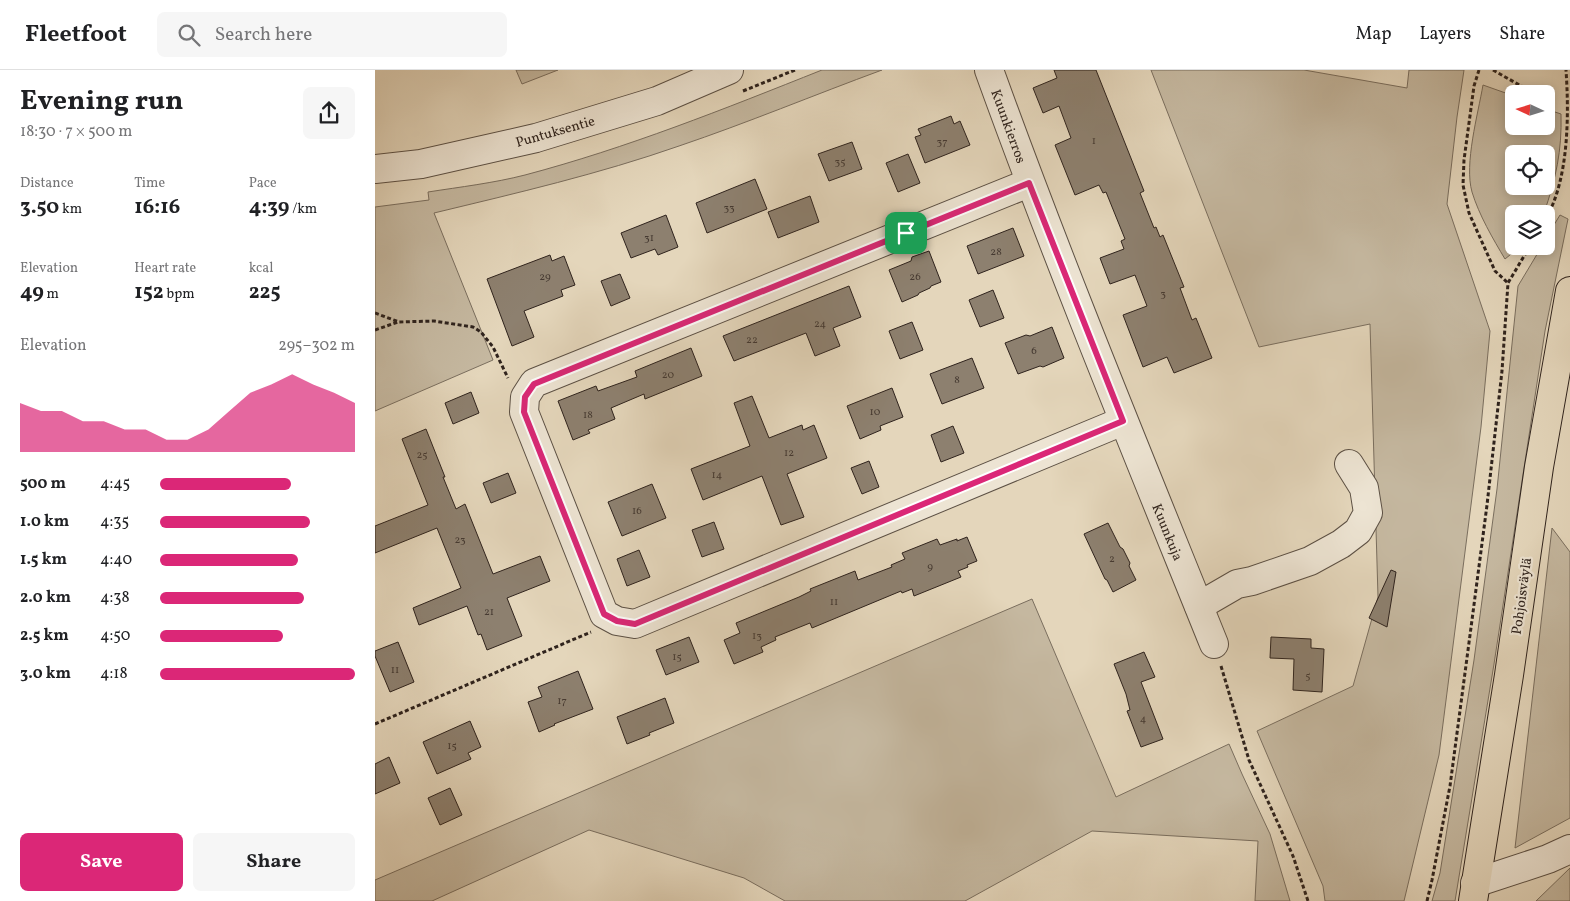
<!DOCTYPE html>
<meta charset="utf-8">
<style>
:root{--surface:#fff;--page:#f6f6f6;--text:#202124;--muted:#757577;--line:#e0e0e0;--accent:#db2777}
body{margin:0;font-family:Vollkorn,serif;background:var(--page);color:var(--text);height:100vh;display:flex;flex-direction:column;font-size:19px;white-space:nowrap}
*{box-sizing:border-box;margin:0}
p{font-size:16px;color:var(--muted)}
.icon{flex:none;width:28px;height:28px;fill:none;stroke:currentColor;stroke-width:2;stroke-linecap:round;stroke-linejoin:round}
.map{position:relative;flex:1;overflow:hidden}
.details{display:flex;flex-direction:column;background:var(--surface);width:375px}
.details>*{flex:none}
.needle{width:32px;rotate:274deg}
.fabs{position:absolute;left:1130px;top:15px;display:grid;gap:10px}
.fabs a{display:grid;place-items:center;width:50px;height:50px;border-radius:8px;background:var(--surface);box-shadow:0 2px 12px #0003;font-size:25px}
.pin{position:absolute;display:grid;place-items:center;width:42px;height:42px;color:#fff;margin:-21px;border-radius:10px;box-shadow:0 2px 8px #0006}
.round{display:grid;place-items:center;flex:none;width:52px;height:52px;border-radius:8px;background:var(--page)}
.headline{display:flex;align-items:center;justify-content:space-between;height:85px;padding:0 20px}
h1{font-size:28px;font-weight:700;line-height:38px}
.metrics{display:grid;grid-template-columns:repeat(3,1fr);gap:8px;height:85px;padding:5px 20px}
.metrics div{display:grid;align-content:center}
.metrics b{font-size:21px;font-weight:700}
.metrics small{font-size:14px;font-weight:400}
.metrics p{font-size:14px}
.chart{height:140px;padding:10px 20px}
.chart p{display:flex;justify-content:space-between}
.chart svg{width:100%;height:90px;margin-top:5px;fill:var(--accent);opacity:.7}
.action{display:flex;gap:10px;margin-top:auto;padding:10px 20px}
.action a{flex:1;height:58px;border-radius:8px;background:var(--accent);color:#fff;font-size:20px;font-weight:700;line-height:58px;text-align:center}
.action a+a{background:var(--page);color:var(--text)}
ul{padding:0 20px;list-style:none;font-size:16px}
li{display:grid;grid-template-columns:80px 60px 1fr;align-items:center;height:38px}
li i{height:12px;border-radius:6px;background:var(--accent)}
header{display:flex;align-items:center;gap:30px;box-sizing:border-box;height:70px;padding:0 25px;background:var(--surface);border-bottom:1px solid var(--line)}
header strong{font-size:24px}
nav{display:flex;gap:28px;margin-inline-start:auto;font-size:18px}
.search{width:350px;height:45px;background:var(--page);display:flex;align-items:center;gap:12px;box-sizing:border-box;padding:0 18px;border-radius:8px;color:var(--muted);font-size:19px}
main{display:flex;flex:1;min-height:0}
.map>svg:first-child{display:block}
.green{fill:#c5b8a0;stroke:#7a6e5e;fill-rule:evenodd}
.building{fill:#8d806f;stroke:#2f231d}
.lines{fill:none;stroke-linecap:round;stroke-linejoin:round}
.minor-casing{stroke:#5c5044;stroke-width:30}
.major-casing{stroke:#2f231d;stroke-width:30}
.path{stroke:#2f231d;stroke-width:3;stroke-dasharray:4 2.5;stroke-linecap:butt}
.minor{stroke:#ede4d3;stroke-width:28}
.major{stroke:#e4d6bb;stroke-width:28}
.route-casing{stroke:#fff;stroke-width:10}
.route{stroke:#db2777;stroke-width:6}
.labels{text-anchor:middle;stroke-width:4.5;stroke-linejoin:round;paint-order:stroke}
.number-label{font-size:11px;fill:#463a32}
.street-label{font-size:14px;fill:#2f231d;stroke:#ede4d3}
</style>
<header>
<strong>Fleetfoot</strong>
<div class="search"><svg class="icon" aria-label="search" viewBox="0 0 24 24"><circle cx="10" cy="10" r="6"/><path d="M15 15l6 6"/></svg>Search here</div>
<nav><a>Map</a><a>Layers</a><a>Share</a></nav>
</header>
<main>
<section class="details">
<div class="headline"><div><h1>Evening run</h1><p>18:30 · 7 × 500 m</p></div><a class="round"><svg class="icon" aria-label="share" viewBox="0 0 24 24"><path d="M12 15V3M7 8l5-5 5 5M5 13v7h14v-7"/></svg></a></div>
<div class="metrics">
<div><p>Distance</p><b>3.50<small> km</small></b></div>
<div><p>Time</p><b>16:16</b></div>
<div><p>Pace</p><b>4:39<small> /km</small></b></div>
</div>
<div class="metrics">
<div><p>Elevation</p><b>49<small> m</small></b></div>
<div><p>Heart rate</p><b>152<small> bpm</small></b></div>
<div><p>kcal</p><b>225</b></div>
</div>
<div class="chart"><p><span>Elevation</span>295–302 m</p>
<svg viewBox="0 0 160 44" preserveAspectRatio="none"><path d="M0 44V20L10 24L20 24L30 29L40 29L50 33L60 33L70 38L80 38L90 33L100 24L110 15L120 11L130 6L140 11L150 15L160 20V44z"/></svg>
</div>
<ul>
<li><b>500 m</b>4:45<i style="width:67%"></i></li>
<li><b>1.0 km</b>4:35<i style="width:77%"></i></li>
<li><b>1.5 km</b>4:40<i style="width:71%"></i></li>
<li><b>2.0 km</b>4:38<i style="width:74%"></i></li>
<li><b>2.5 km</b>4:50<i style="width:63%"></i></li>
<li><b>3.0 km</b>4:18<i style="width:100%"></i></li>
</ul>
<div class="action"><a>Save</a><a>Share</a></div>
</section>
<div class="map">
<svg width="1195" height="831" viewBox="0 0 1195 831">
<rect width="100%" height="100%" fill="#e4d6bb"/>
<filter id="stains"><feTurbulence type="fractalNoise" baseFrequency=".004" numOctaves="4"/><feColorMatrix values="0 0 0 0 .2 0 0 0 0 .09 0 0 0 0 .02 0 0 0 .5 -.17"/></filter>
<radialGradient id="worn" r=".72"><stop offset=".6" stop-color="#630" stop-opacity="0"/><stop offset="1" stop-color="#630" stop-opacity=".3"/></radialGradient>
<g class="green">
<polygon points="141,0 183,0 147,14"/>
<path d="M 447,0 L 507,0 C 439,25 372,53 304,76 C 224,104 142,123 59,143 L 118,290 L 0,341 L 0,137 L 54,130 L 53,122 C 85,117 119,113 150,105 C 252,78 349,39 447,0 Z"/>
<polygon points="776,0 929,0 1032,18 1034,0 1089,0 1082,47 1072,134 1115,261 1106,357 1064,685 1029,831 950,831 948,816 882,661 978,616 1003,527 995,254 884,277"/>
<path d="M 1108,15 L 1139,26 L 1139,56 L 1171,56 L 1171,39 L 1186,44 C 1187,81 1181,108 1169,143 L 1139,144 L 1139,176 L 1146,176 L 1130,189 C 1118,169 1104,145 1097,122 C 1089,94 1103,44 1108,15 ZM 1139,84 L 1171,84 L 1171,116 L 1139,116 Z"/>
<polygon points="1185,145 1193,149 1170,261 1119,594 1080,831 1057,831 1065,803 1099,590 1122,419 1143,216 1167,176 1171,176 1171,168"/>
<polygon points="1177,458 1195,482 1195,748 1140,778"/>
<polygon points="657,529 741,727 854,674 867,704 895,764 915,831 880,831 883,771 717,761 590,831 410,831 369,808 214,760 57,831 0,831 0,810"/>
<polygon points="1195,798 1195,831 1161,831"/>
</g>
<g class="building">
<polygon points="679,0 721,0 769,121 765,123 779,158 781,157 785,167 788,165 809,217 805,218 817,250 821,248 837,288 799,303 792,287 768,297 748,245 772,236 760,205 735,214 725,188 749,179 746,171 750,169 731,122 728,123 724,115 700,125 680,75 696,68 684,36 668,43 658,18 682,8"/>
<polygon points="576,46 579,54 585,51 595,75 550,93 540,67 546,65 543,59"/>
<polygon points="477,72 487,99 454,111 443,84"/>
<polygon points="533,84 545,113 523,122 511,93"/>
<polygon points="380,109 392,139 332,163 321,133"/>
<polygon points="435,126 444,152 403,168 393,142"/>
<polygon points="291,145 303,177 283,185 280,179 256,188 246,163"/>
<polygon points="638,158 649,186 603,204 592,176"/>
<polygon points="554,181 566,212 556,216 555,218 544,223 543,225 527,232 514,200 536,191 537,187"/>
<polygon points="175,185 177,191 189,186 200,215 186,220 188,226 149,241 159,267 137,276 112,209"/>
<polygon points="245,204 255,228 236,236 226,211"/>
<polygon points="474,216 486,247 458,258 465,276 440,286 431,263 359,291 348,266"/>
<polygon points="618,220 629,248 605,257 594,230"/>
<polygon points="537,252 548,280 525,289 514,261"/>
<polygon points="677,257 689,288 668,297 665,296 643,304 630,273 651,265 655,266"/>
<polygon points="316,278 327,306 270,329 269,324 236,338 240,349 213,360 215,363 198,370 183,331 221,316 223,321 262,307 260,301"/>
<polygon points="597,288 609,318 567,334 555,304"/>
<polygon points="517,318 528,347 505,356 506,360 485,369 472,336"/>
<polygon points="96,322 104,343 78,354 70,333"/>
<polygon points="377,326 394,368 427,355 428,360 439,355 452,388 412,404 429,447 406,455 387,406 328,430 316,399 375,376 359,333"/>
<polygon points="578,356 589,383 566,392 556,365"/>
<polygon points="51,359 70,407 68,407 81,439 90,434 118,504 165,486 175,511 132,528 147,566 112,580 106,564 103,565 92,536 44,555 38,538 86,518 62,458 0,483 0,456 53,435 27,369"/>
<polygon points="494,391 504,417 487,424 476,398"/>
<polygon points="133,403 141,423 116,433 108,413"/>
<polygon points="277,414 291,448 247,466 233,432"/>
<polygon points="339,452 349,479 327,487 317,460"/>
<polygon points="733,453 745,477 748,479 755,493 754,496 761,510 738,522 732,510 730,509 709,464"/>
<polygon points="592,467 602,491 592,495 593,497 583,501 586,507 539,526 537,519 527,523 526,521 437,558 435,553 400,567 401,570 386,577 388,582 359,594 349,570 365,563 361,553 424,527 436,521 435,519 480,501 483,510 517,497 516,495 530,489 527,483 562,469 565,475 582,469 582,471"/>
<polygon points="264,480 275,507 252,516 242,489"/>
<polygon points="1016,500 1021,502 1012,557 994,548"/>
<polygon points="314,567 324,592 291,605 281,580"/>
<polygon points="896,567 936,569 936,578 949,579 947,622 918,620 919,589 895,588"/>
<polygon points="23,572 39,612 15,622 0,586 0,581"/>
<polygon points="769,582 780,607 766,612 788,669 766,677 752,641 755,640 751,624 739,594"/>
<polygon points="203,601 218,639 179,654 180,655 164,662 153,632 167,627 163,617"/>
<polygon points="290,628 299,653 274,663 275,665 252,674 242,647"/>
<polygon points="95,651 106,677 93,683 96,689 62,704 48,672"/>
<polygon points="14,687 25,713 0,724 0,694"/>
<polygon points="75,718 87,745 65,755 53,728"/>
</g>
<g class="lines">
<g class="minor-casing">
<g id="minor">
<path d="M 614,0 C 684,194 762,383 839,574"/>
<polyline points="0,99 46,94 161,68 282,31 354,0"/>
<polyline points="654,113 159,313 150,327 149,342 229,544 242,551 260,554 748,351"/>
<polyline points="824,536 862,514 877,511 935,491 966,474 983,461 993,443 989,418 974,394"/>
<polyline points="1100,813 1173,789 1195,779"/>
</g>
</g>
<g class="major-casing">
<polyline id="major" points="1098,831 1134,605 1164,397 1195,221"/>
</g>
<g class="path">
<polyline points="1104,0 1099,16 1089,90 1088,115 1094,143 1120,201 1133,213"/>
<polyline points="1118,0 1146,16 1168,24"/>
<polyline points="368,21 420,0"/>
<polyline points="1171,25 1177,27"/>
<path d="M 1171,148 C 1194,109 1194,44 1191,0"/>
<polyline points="0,243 24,252 59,251 98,257 106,262 118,277 133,308"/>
<polyline points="0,260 23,252"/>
<polyline points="846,596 874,690 918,786 933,831"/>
<polyline points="0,654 216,562"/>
<polyline points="1052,831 1057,810 1075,716 1097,550 1112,435 1127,301 1133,213 1155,176"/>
</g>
<use href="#minor" class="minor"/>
<use href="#major" class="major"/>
</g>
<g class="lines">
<g class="route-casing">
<polygon id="route" points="654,113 748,351 260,554 242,551 229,544 149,342 150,327 159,314"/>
</g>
<use href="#route" class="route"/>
</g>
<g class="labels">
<g class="number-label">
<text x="719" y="74">1</text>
<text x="567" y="75">37</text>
<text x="465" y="95">35</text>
<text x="354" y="141">33</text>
<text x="274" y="171">31</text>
<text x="621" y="185">28</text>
<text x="170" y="210">29</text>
<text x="540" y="210">26</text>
<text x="788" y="227">3</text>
<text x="445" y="257">24</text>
<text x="377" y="273">22</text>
<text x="659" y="284">6</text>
<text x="293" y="308">20</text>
<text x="582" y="313">8</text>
<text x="500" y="345">10</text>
<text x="213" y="348">18</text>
<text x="414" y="386">12</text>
<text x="47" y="388">25</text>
<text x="342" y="408">14</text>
<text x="262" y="444">16</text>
<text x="85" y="473">23</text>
<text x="737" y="492">2</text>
<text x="555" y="500">9</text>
<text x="459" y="535">11</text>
<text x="114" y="545">21</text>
<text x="382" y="569">13</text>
<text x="302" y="590">15</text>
<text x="20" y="603">11</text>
<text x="933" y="609">5</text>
<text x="187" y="634">17</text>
<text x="768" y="652">4</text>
<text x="77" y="679">15</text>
</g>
<g class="street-label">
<text transform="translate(634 56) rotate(70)" y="5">Kuunkierros</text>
<text transform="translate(180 61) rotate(-16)" y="5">Puntuksentie</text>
<text transform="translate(793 462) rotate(68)" y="5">Kuunkuja</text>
<text transform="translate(1146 526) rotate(-82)" y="5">Pohjoisväylä</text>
</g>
</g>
<rect width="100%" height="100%" filter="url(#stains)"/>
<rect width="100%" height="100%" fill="url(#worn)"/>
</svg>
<div class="fabs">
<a><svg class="needle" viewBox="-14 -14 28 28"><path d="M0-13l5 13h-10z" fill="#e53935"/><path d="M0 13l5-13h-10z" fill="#757577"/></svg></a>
<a><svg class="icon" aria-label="locate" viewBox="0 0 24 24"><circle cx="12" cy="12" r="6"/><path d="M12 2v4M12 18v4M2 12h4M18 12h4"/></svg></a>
<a><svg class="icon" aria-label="layers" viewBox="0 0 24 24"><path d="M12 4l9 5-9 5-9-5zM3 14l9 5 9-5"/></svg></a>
</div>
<div class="pin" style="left:531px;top:163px;background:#1e9e55"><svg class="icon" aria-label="arrive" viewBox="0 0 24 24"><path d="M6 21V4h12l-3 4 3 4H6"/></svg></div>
</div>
</main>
